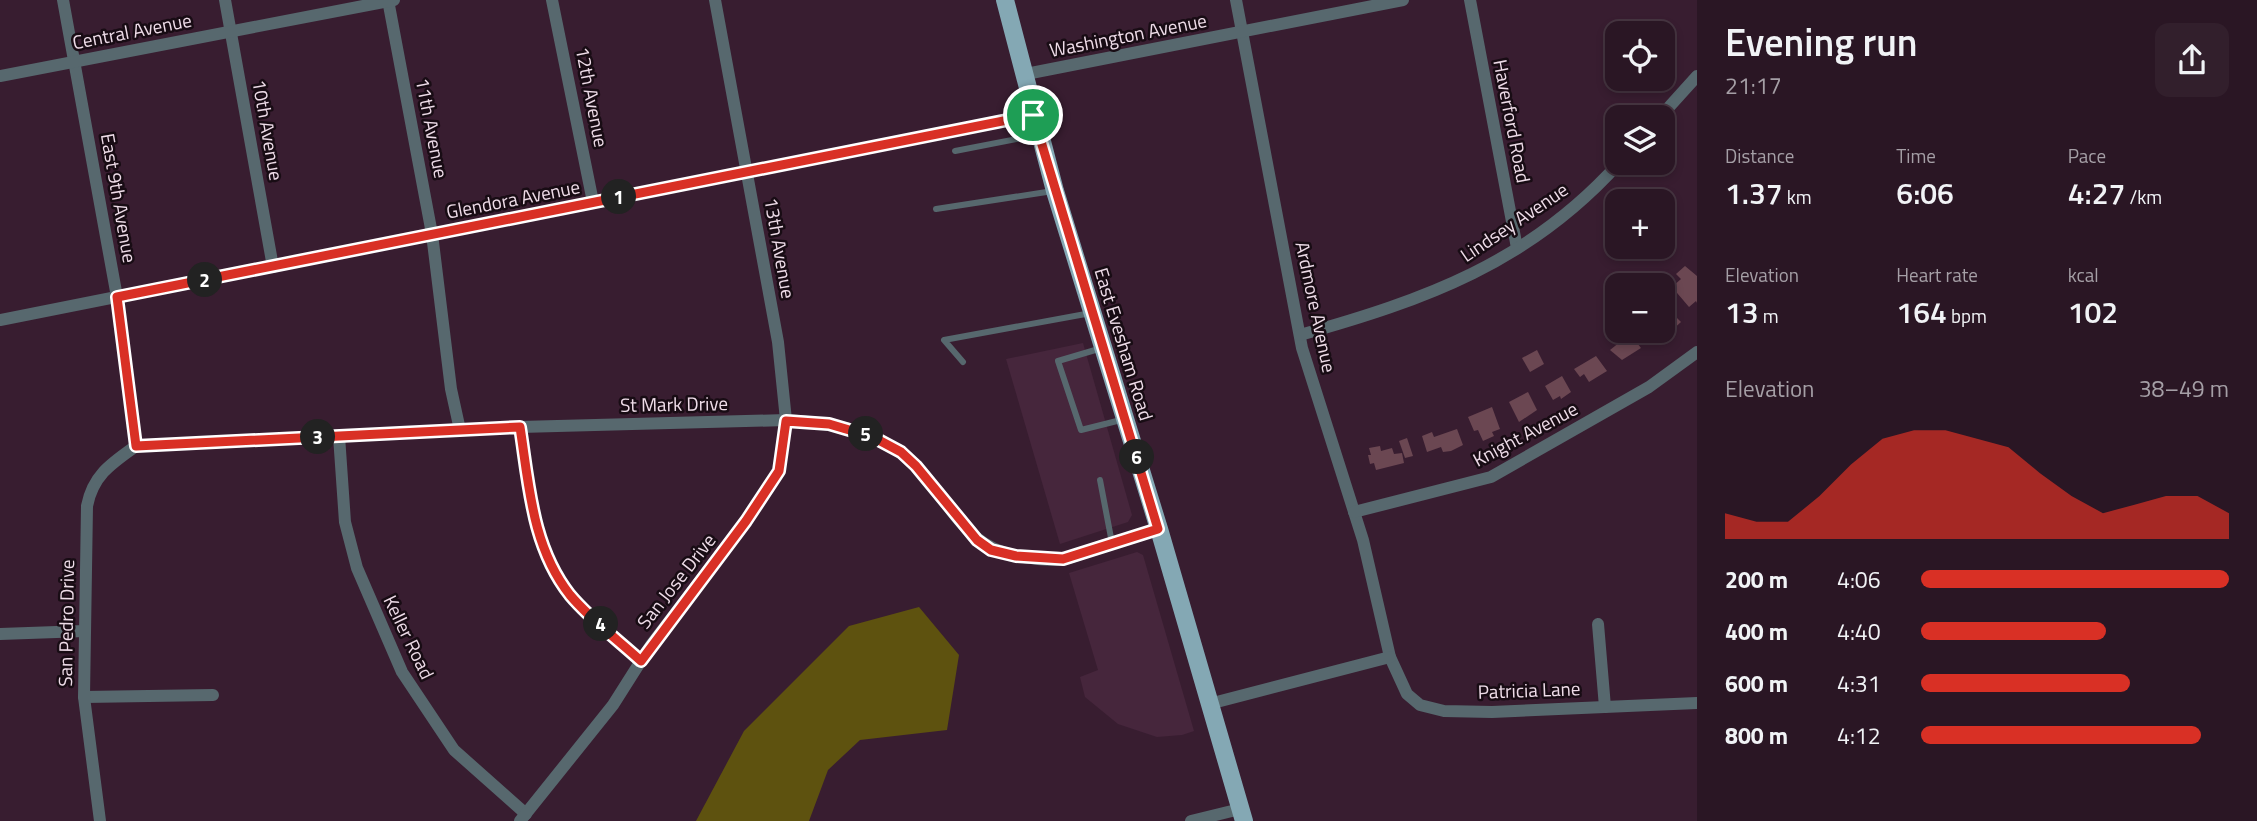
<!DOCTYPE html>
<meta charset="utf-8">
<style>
:root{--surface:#2a1624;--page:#321f2c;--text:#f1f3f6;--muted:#a59fa6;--line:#463541;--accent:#d93025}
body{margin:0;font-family:"Titillium Web",sans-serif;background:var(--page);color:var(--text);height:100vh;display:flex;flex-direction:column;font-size:26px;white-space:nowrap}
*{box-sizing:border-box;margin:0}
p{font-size:23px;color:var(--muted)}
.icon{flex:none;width:38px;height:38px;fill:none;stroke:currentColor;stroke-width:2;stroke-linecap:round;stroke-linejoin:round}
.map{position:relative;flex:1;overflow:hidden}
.drawer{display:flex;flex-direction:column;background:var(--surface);width:560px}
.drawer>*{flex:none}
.buttons{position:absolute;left:1605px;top:21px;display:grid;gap:14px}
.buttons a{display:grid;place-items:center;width:70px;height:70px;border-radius:14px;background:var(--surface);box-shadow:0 4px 10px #0003,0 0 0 2px var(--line);font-size:35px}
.pin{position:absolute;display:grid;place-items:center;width:60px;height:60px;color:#fff;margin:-30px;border:4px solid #fff;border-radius:50%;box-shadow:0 2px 7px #0007}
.km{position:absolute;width:35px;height:35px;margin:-18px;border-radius:50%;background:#222;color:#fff;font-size:19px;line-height:35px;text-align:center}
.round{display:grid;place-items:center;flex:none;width:74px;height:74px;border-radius:14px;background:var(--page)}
.overview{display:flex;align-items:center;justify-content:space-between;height:119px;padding:0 28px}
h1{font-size:38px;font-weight:600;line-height:52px}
.figures{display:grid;grid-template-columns:repeat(3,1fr);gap:10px;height:119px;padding:7px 28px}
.figures div{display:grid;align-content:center}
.figures b{font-size:30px;font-weight:600}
.figures small{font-size:19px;font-weight:400}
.figures p{font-size:19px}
.chart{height:196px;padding:14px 28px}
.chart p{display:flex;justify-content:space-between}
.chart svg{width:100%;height:126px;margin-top:7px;fill:var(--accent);opacity:.7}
ul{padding:0 28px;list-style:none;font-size:23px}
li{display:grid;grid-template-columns:112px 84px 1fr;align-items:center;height:52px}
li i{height:18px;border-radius:9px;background:var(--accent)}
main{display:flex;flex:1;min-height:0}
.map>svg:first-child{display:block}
.built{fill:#46263c}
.forest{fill:#5e520f}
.building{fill:#6b4752}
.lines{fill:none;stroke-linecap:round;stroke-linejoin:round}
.service{stroke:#57686e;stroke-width:6}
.minor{stroke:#57686e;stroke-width:12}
.primary{stroke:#84a8b4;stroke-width:18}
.route-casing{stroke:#fff;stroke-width:14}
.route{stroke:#d93025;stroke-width:9}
.labels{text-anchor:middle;stroke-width:5;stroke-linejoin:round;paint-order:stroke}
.street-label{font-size:19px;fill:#eedce8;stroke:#180c14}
</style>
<main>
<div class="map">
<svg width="1697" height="821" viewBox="0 0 1697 821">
<rect width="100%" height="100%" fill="#381d30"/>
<g class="built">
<polygon points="1083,343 1132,515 1128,522 1060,544 1006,359"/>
<polygon points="1137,552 1143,555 1194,731 1182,735 1157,737 1118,724 1085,697 1080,677 1098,670 1069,573"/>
</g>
<polygon class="forest" points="919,607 959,655 947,730 860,740 828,770 809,821 696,821 744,731 849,626"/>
<g class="building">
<polygon points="1685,266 1697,276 1697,303 1696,301 1689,307 1672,287 1681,279 1676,274"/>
<polygon points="1662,303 1681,322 1670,332 1666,328 1662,331"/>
<polygon points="1630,334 1641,348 1622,360 1610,350"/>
<polygon points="1537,350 1544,364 1530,372 1522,358"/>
<polygon points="1596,356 1607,371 1589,382 1584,374 1580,377 1574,369"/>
<polygon points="1562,376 1571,392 1561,399 1560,396 1553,400 1545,386"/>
<polygon points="1528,392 1537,410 1519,422 1509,402"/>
<polygon points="1492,407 1500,429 1492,432 1494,436 1483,441 1478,430 1474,431 1468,417"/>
<polygon points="1457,429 1463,445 1451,451 1443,452 1441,447 1427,452 1422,436 1432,432 1434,437"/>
<polygon points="1407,438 1413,456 1405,458 1399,441"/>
<polygon points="1380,446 1381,451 1392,448 1394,454 1402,453 1404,463 1376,470 1374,463 1370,464 1368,455 1371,455 1369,448"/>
</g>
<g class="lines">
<g class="service">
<polyline points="955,151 1037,135"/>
<polyline points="936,209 1053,191"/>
<polyline points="1102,348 1058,361 1081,430 1125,419"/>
<polyline points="963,362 944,340 1091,313"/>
<polyline points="1100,480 1112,543"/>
</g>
<g class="minor">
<polyline points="63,0 117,297 136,446"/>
<polyline points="225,0 273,267"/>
<polyline points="388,0 432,234 451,389 460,430"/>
<polyline points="552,0 593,202"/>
<polyline points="1236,0 1302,348 1363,540 1390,657 1407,694 1420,705 1444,711 1492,712 1697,703"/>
<polyline points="1470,0 1517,248"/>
<polyline points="1026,74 1403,0"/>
<polyline points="0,76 394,0"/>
<polyline points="1660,117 1697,76"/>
<polyline points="0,320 1033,115"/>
<path d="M 1300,335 C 1425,300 1529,263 1619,163"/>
<path d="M 520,427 C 529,485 532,547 570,595 C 590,619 618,640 641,661"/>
<polyline points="339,436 345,522 357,568 402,672 454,750 526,814"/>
<path d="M 136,446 L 520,427 L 786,420 C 827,423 869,428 902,454 C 949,489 956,549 1024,557 C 1037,559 1049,561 1062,559 C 1075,558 1089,550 1102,546 C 1121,540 1140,535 1159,529"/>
<polyline points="1354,512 1491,477 1649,387 1697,352"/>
<polyline points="1598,624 1605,707"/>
<polyline points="0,634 85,631"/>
<polyline points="84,697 213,695"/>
<polyline points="1209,704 1390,657"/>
<path d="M 100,821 L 84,697 L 87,506 C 93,475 112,463 136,446"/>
<polyline points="520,821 613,705 651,645 746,521 779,471 786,420 778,342 715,0"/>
<polyline points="1191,821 1240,809"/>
</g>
<polyline class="primary" points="1005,0 1055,191 1159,529 1244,821"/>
</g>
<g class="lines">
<g class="route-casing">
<path id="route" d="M 1033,115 L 1158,529 L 1063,559 L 1016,556 L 991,550 L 977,540 L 916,466 L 901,452 L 873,437 L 829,424 L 786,421 L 779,471 L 746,521 L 641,661 C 618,640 590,619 570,595 C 532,547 529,485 520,427 L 136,446 L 117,297 Z"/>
</g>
<use href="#route" class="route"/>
</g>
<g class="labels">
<g class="street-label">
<text transform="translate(132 31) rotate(-11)" y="7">Central Avenue</text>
<text transform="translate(1128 35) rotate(-11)" y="7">Washington Avenue</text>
<text transform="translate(592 97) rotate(79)" y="7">12th Avenue</text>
<text transform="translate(1512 121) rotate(79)" y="7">Haverford Road</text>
<text transform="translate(432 128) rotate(79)" y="7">11th Avenue</text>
<text transform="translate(268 130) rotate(80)" y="7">10th Avenue</text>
<text transform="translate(119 198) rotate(80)" y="7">East 9th Avenue</text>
<text transform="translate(513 199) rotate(-11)" y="7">Glendora Avenue</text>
<text transform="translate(1514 222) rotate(-34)" y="7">Lindsey Avenue</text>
<text transform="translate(780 248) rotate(80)" y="7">13th Avenue</text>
<text transform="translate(1316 307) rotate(78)" y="7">Ardmore Avenue</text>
<text transform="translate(1124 344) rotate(73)" y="7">East Evesham Road</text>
<text transform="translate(674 404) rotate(-1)" y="7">St Mark Drive</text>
<text transform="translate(1525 434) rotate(-28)" y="7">Knight Avenue</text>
<text transform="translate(676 581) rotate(-52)" y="7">San Jose Drive</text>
<text transform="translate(66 623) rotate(-89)" y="7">San Pedro Drive</text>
<text transform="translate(409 637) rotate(64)" y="7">Keller Road</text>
<text transform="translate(1529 690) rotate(-2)" y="7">Patricia Lane</text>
</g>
</g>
</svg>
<div class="buttons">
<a><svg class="icon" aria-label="locate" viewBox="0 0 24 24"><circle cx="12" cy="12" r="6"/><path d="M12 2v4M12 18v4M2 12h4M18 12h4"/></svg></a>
<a><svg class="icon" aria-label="layers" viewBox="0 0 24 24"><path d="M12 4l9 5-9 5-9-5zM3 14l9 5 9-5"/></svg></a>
<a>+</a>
<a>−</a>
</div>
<div class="pin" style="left:1033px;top:115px;background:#1e9e55"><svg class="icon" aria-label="arrive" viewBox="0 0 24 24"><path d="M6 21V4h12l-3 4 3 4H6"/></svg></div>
<b class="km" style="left:619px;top:197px">1</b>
<b class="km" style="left:205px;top:280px">2</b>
<b class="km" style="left:318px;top:437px">3</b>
<b class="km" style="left:601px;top:624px">4</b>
<b class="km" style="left:866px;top:434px">5</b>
<b class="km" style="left:1137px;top:457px">6</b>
</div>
<section class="drawer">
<div class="overview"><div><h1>Evening run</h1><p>21:17</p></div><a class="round"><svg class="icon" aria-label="share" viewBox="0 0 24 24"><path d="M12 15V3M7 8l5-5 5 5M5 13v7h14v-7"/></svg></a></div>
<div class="figures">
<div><p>Distance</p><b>1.37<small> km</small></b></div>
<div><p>Time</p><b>6:06</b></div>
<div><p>Pace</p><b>4:27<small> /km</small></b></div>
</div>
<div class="figures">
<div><p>Elevation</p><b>13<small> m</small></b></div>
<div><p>Heart rate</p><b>164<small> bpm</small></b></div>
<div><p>kcal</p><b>102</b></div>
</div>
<div class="chart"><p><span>Elevation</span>38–49 m</p>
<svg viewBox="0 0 160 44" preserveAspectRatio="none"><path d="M0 44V35L10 38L20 38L30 29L40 18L50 9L60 6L70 6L80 9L90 12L100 21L110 29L120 35L130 32L140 29L150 29L160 35V44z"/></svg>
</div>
<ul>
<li><b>200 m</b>4:06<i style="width:100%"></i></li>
<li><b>400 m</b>4:40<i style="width:60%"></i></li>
<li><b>600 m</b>4:31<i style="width:68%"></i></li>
<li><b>800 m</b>4:12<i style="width:91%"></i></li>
</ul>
</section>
</main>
